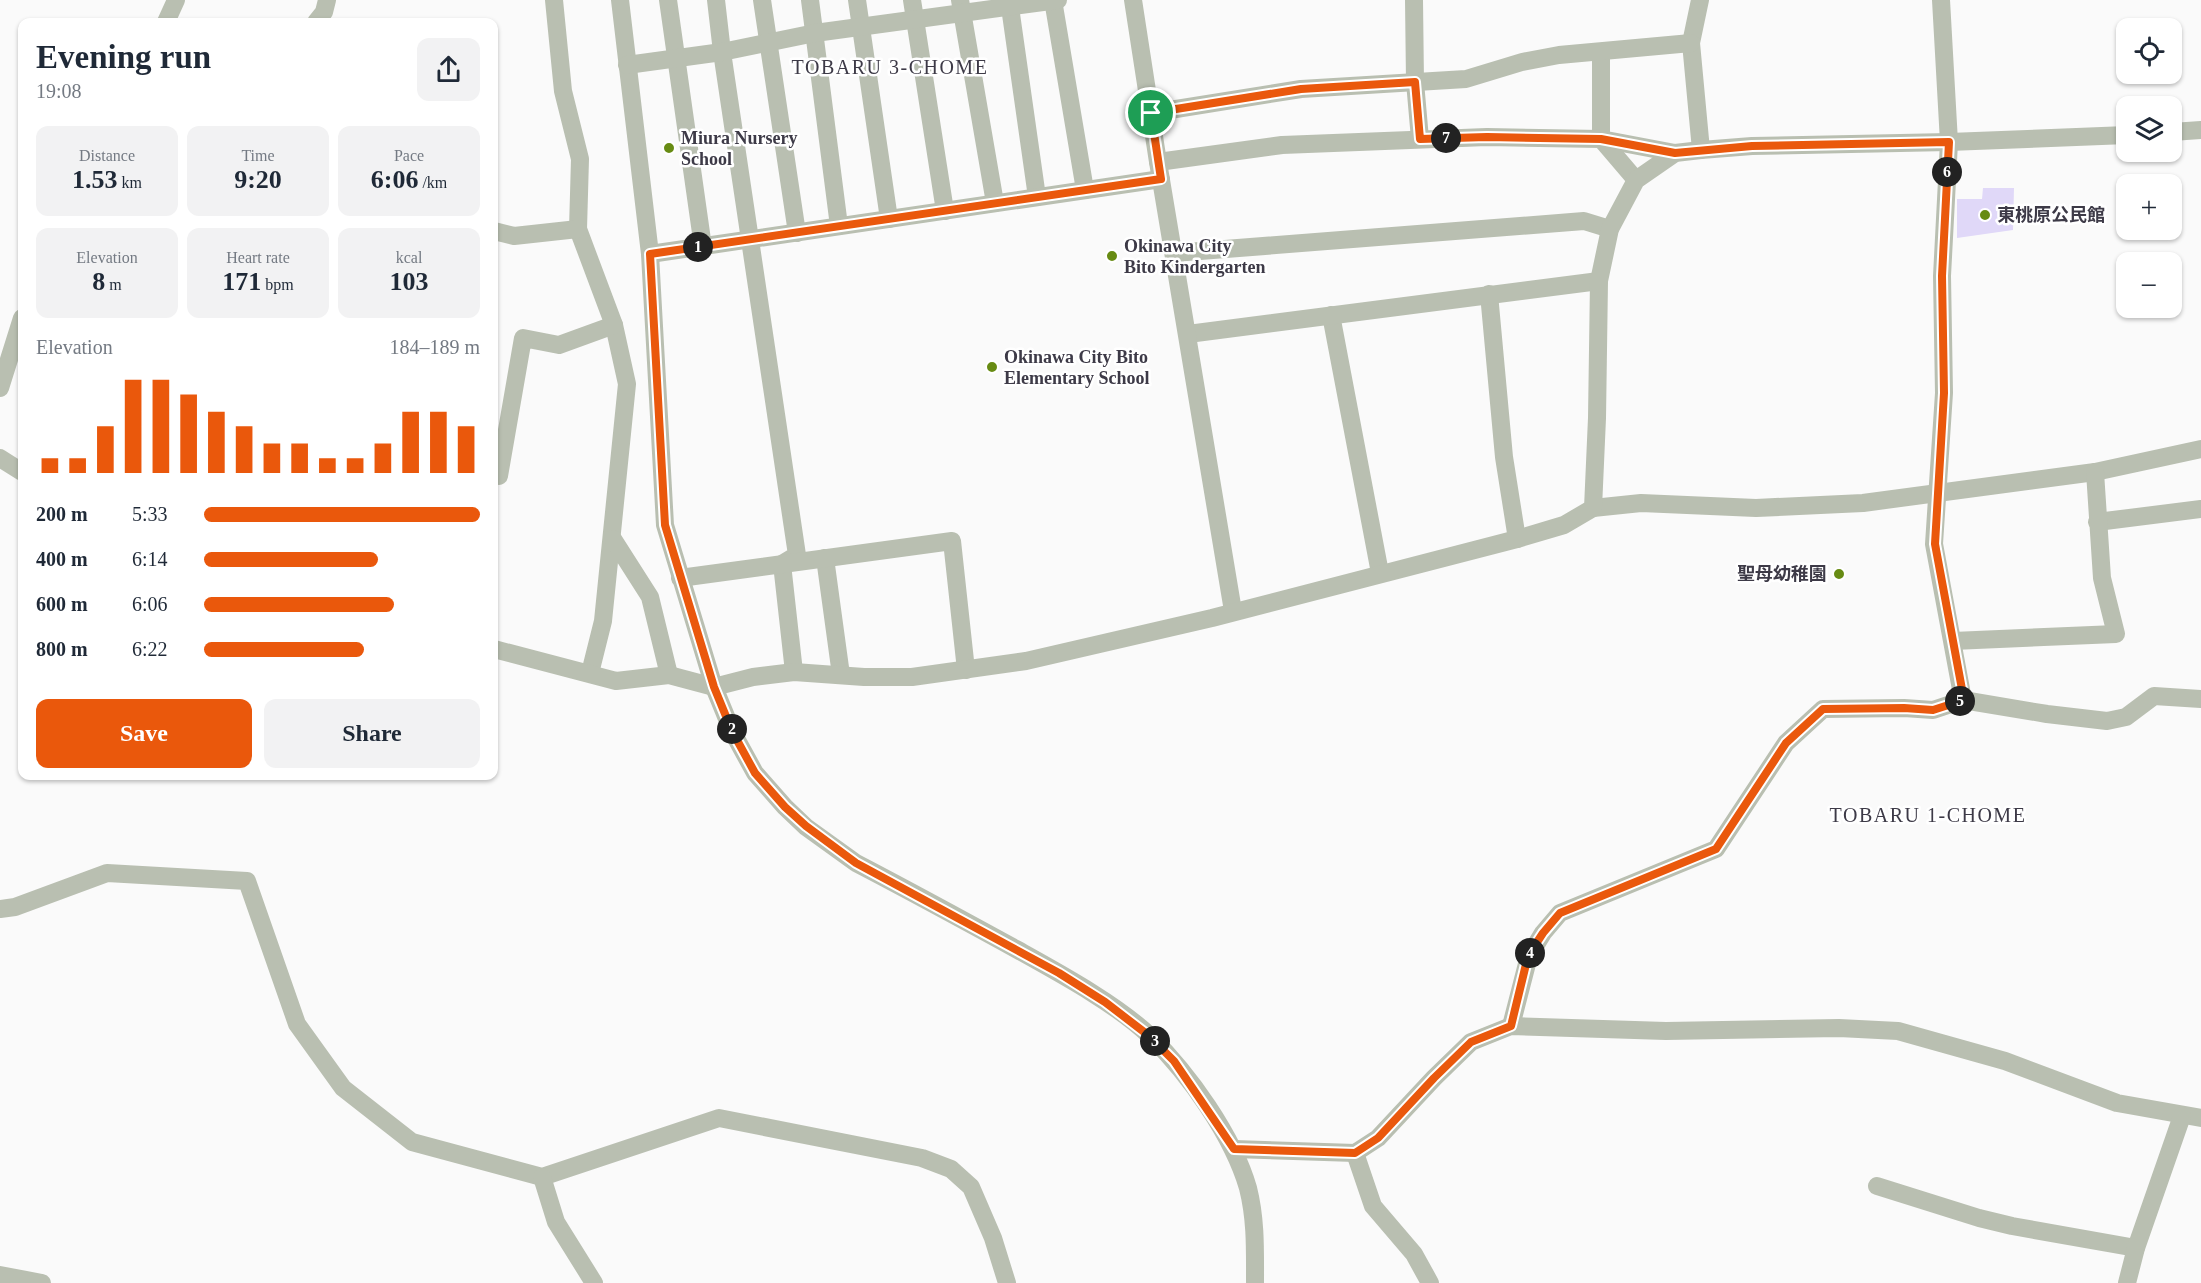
<!DOCTYPE html>
<meta charset="utf-8">
<style>
:root{--surface:#fff;--page:#f2f2f3;--text:#1f2937;--muted:#747a83;--accent:#ea580c}
body{margin:0;font-family:"Times New Roman","Noto Sans JP",serif;background:var(--page);color:var(--text);height:100vh;display:flex;flex-direction:column;font-size:22px;white-space:nowrap}
*{box-sizing:border-box;margin:0}
p{font-size:20px;color:var(--muted)}
.icon{flex:none;width:33px;height:33px;fill:none;stroke:currentColor;stroke-width:2;stroke-linecap:round;stroke-linejoin:round}
.map{position:relative;flex:1;overflow:hidden}
.side{position:absolute;left:18px;top:18px;width:480px;height:762px;display:flex;flex-direction:column;background:var(--surface);border-radius:12px;box-shadow:0 2px 4px #0004}
.side>*{flex:none}
.controls{position:absolute;left:2116px;top:18px;display:grid;gap:12px}
.controls a{display:grid;place-items:center;width:66px;height:66px;border-radius:12px;background:var(--surface);box-shadow:0 2px 4px #0004;font-size:30px}
.pin{position:absolute;display:grid;place-items:center;width:51px;height:51px;color:#fff;margin:-26px;border:3px solid #fff;border-radius:50%;box-shadow:0 2px 6px #0007}
.km{position:absolute;width:30px;height:30px;margin:-15px;border-radius:50%;background:#222;color:#fff;font-size:16px;line-height:30px;text-align:center}
.round{display:grid;place-items:center;flex:none;width:63px;height:63px;border-radius:12px;background:var(--page)}
.head{display:flex;align-items:center;justify-content:space-between;height:102px;padding:0 18px}
h1{font-size:33px;font-weight:600;line-height:45px}
.metrics{display:grid;grid-template-columns:repeat(3,1fr);gap:9px;height:102px;padding:6px 18px}
.metrics div{display:grid;align-content:center;border-radius:12px;background:var(--page);text-align:center}
.metrics b{font-size:26px;font-weight:600}
.metrics small{font-size:16px;font-weight:400}
.metrics p{font-size:16px}
.chart{height:168px;padding:12px 18px}
.chart p{display:flex;justify-content:space-between}
.chart svg{width:100%;height:108px;margin-top:6px;stroke:var(--accent);stroke-width:6}
.primary-button{display:flex;gap:12px;margin-top:auto;padding:12px 18px}
.primary-button a{flex:1;height:69px;border-radius:12px;background:var(--accent);color:#fff;font-size:24px;font-weight:600;line-height:69px;text-align:center}
.primary-button a+a{background:var(--page);color:var(--text)}
ul{padding:0 18px;list-style:none;font-size:20px}
li{display:grid;grid-template-columns:96px 72px 1fr;align-items:center;height:45px}
li i{height:15px;border-radius:8px;background:var(--accent)}
.map>svg:first-child{display:block}
.building{fill:#e0d8f8}
.lines{fill:none;stroke-linecap:round;stroke-linejoin:round}
.minor{stroke:#b9bfb1;stroke-width:18}
.tertiary{stroke:#b9bfb1;stroke-width:18}
.route-casing{stroke:#fff;stroke-width:12}
.route{stroke:#ea580c;stroke-width:8}
.poi-dot{fill:#678b13;stroke:#fff;stroke-width:2}
.labels{text-anchor:middle;stroke-width:5;stroke-linejoin:round;paint-order:stroke}
.poi-label{font-size:18px;font-weight:bold;fill:#3d3a47;stroke:#fff;text-anchor:start}
.neighbourhood-label{font-size:20px;letter-spacing:1.5px;fill:#3d3a47;stroke:#fff}
</style>
<div class="map">
<svg width="2201" height="1283" viewBox="0 0 2201 1283">
<rect width="100%" height="100%" fill="#fafafa"/>
<polygon class="building" points="1983,188 2014,188 2013,230 1957,238 1957,199 1982,199"/>
<g class="lines">
<g class="minor">
<polyline points="554,0 563,91 580,159 578,229 614,325 627,384 603,621 590,673"/>
<path d="M 620,0 L 650,254 L 665,525 L 714,687 L 732,731 L 755,773 L 785,807 L 806,827 L 856,863 C 910,891 963,920 1016,949 C 1059,973 1115,1003 1150,1036 C 1189,1074 1233,1136 1248,1188 C 1256,1220 1255,1250 1255,1283"/>
<polyline points="668,0 703,247"/>
<polyline points="716,0 722,52 797,555 782,564 794,672"/>
<polyline points="762,0 797,233"/>
<polyline points="810,0 839,226"/>
<polyline points="857,0 889,219"/>
<polyline points="912,0 945,211"/>
<polyline points="960,0 995,203"/>
<polyline points="1009,0 1037,197"/>
<polyline points="1053,0 1085,190"/>
<polyline points="1414,0 1415,82 1420,139"/>
<polyline points="1700,0 1691,43 1701,150"/>
<polyline points="1941,0 1949,142 1942,276 1944,393 1934,544 1963,700"/>
<polyline points="166,22 176,0"/>
<polyline points="316,22 324,12 327,0"/>
<polyline points="1601,52 1601,139 1675,153"/>
<polyline points="627,65 722,52 815,33 1058,0"/>
<polyline points="1151,113 1301,89 1466,79 1522,62 1559,55 1691,43"/>
<polyline points="1158,162 1282,145 1487,137 1601,139 1636,180"/>
<polyline points="494,231 514,236 578,229"/>
<polyline points="1174,253 1584,221 1610,229"/>
<polyline points="650,254 1161,179"/>
<polyline points="1489,294 1504,457 1517,539"/>
<polyline points="1331,315 1380,573"/>
<polyline points="1188,334 1599,281"/>
<polyline points="0,388 22,318"/>
<polyline points="499,476 523,338 559,345 614,325"/>
<polyline points="1593,508 1641,503 1756,508 1863,503 2095,472 2201,449"/>
<polyline points="2097,522 2201,509"/>
<polyline points="613,539 650,597 669,675"/>
<polyline points="825,558 841,675"/>
<polyline points="680,578 952,541 966,670"/>
<polyline points="1953,641 2116,634 2102,578 2095,472"/>
<polyline points="0,909 15,907 107,873 247,881 297,1024 343,1088 412,1142 542,1177 719,1118 922,1158 951,1169 971,1187 993,1238 1007,1283"/>
<polyline points="1511,1026 1529,956 1543,933 1560,913 1716,849 1786,743 1823,709 1904,708 1933,710 1963,700 2047,714 2107,721 2126,717 2154,696 2201,699"/>
<polyline points="1234,1149 1355,1153 1378,1138 1434,1078 1471,1042 1511,1026 1666,1031 1839,1028 1898,1031 2005,1061 2117,1103 2201,1118"/>
<polyline points="1355,1153 1373,1206 1414,1254 1430,1283"/>
<polyline points="542,1177 556,1222 594,1283"/>
<polyline points="1877,1186 1979,1218 2012,1226 2136,1248"/>
<polyline points="0,1275 42,1283"/>
<polyline points="2127,1283 2136,1248 2182,1116"/>
</g>
<g class="tertiary">
<polyline points="1133,0 1158,162 1233,611"/>
<polyline points="2172,132 2201,130"/>
<polyline points="0,458 22,472"/>
<polyline points="494,649 616,681 669,675 714,687 753,677 794,672 864,677 912,677 1026,661 1212,618 1517,539 1564,525 1593,508 1597,418 1599,281 1610,229 1636,180 1675,153 1701,150 1752,146 1949,142 2127,135"/>
</g>
</g>
<g class="lines">
<g class="route-casing">
<polygon id="route" points="1415,82 1420,139 1487,137 1601,139 1675,153 1752,146 1949,142 1942,276 1944,393 1935,544 1964,700 1933,710 1904,708 1823,709 1786,743 1716,849 1560,913 1543,933 1528,956 1511,1026 1471,1042 1434,1078 1378,1138 1355,1153 1234,1149 1174,1061 1148,1035 1105,1002 1059,973 856,863 806,826 785,807 755,773 732,731 714,687 665,525 650,254 1161,179 1151,113 1301,89"/>
</g>
<use href="#route" class="route"/>
</g>
<g class="poi-dot">
<circle cx="669" cy="148" r="6"/>
<circle cx="1985" cy="215" r="6"/>
<circle cx="1112" cy="256" r="6"/>
<circle cx="992" cy="367" r="6"/>
<circle cx="1839" cy="574" r="6"/>
</g>
<g class="labels">
<g class="poi-label">
<text x="681" y="144">Miura Nursery<tspan x="681" dy="21">School</tspan></text>
<text x="1997" y="221">東桃原公民館</text>
<text x="1124" y="252">Okinawa City<tspan x="1124" dy="21">Bito Kindergarten</tspan></text>
<text x="1004" y="363">Okinawa City Bito<tspan x="1004" dy="21">Elementary School</tspan></text>
<text x="1827" y="580" text-anchor="end">聖母幼稚園</text>
</g>
<g class="neighbourhood-label">
<text x="890" y="74">TOBARU 3-CHOME</text>
<text x="1928" y="822">TOBARU 1-CHOME</text>
</g>
</g>
</svg>
<div class="controls">
<a><svg class="icon" aria-label="locate" viewBox="0 0 24 24"><circle cx="12" cy="12" r="6"/><path d="M12 2v4M12 18v4M2 12h4M18 12h4"/></svg></a>
<a><svg class="icon" aria-label="layers" viewBox="0 0 24 24"><path d="M12 4l9 5-9 5-9-5zM3 14l9 5 9-5"/></svg></a>
<a>+</a>
<a>−</a>
</div>
<div class="pin" style="left:1151px;top:113px;background:#1e9e55"><svg class="icon" aria-label="arrive" viewBox="0 0 24 24"><path d="M6 21V4h12l-3 4 3 4H6"/></svg></div>
<b class="km" style="left:698px;top:247px">1</b>
<b class="km" style="left:732px;top:729px">2</b>
<b class="km" style="left:1155px;top:1041px">3</b>
<b class="km" style="left:1530px;top:953px">4</b>
<b class="km" style="left:1960px;top:701px">5</b>
<b class="km" style="left:1947px;top:172px">6</b>
<b class="km" style="left:1446px;top:138px">7</b>
<section class="side">
<div class="head"><div><h1>Evening run</h1><p>19:08</p></div><a class="round"><svg class="icon" aria-label="share" viewBox="0 0 24 24"><path d="M12 15V3M7 8l5-5 5 5M5 13v7h14v-7"/></svg></a></div>
<div class="metrics">
<div><p>Distance</p><b>1.53<small> km</small></b></div>
<div><p>Time</p><b>9:20</b></div>
<div><p>Pace</p><b>6:06<small> /km</small></b></div>
</div>
<div class="metrics">
<div><p>Elevation</p><b>8<small> m</small></b></div>
<div><p>Heart rate</p><b>171<small> bpm</small></b></div>
<div><p>kcal</p><b>103</b></div>
</div>
<div class="chart"><p><span>Elevation</span>184–189 m</p>
<svg viewBox="0 0 160 44" preserveAspectRatio="none"><path d="M5 44V38M15 44V38M25 44V25M35 44V6M45 44V6M55 44V12M65 44V19M75 44V25M85 44V32M95 44V32M105 44V38M115 44V38M125 44V32M135 44V19M145 44V19M155 44V25"/></svg>
</div>
<ul>
<li><b>200 m</b>5:33<i style="width:100%"></i></li>
<li><b>400 m</b>6:14<i style="width:63%"></i></li>
<li><b>600 m</b>6:06<i style="width:69%"></i></li>
<li><b>800 m</b>6:22<i style="width:58%"></i></li>
</ul>
<div class="primary-button"><a>Save</a><a>Share</a></div>
</section>
</div>
